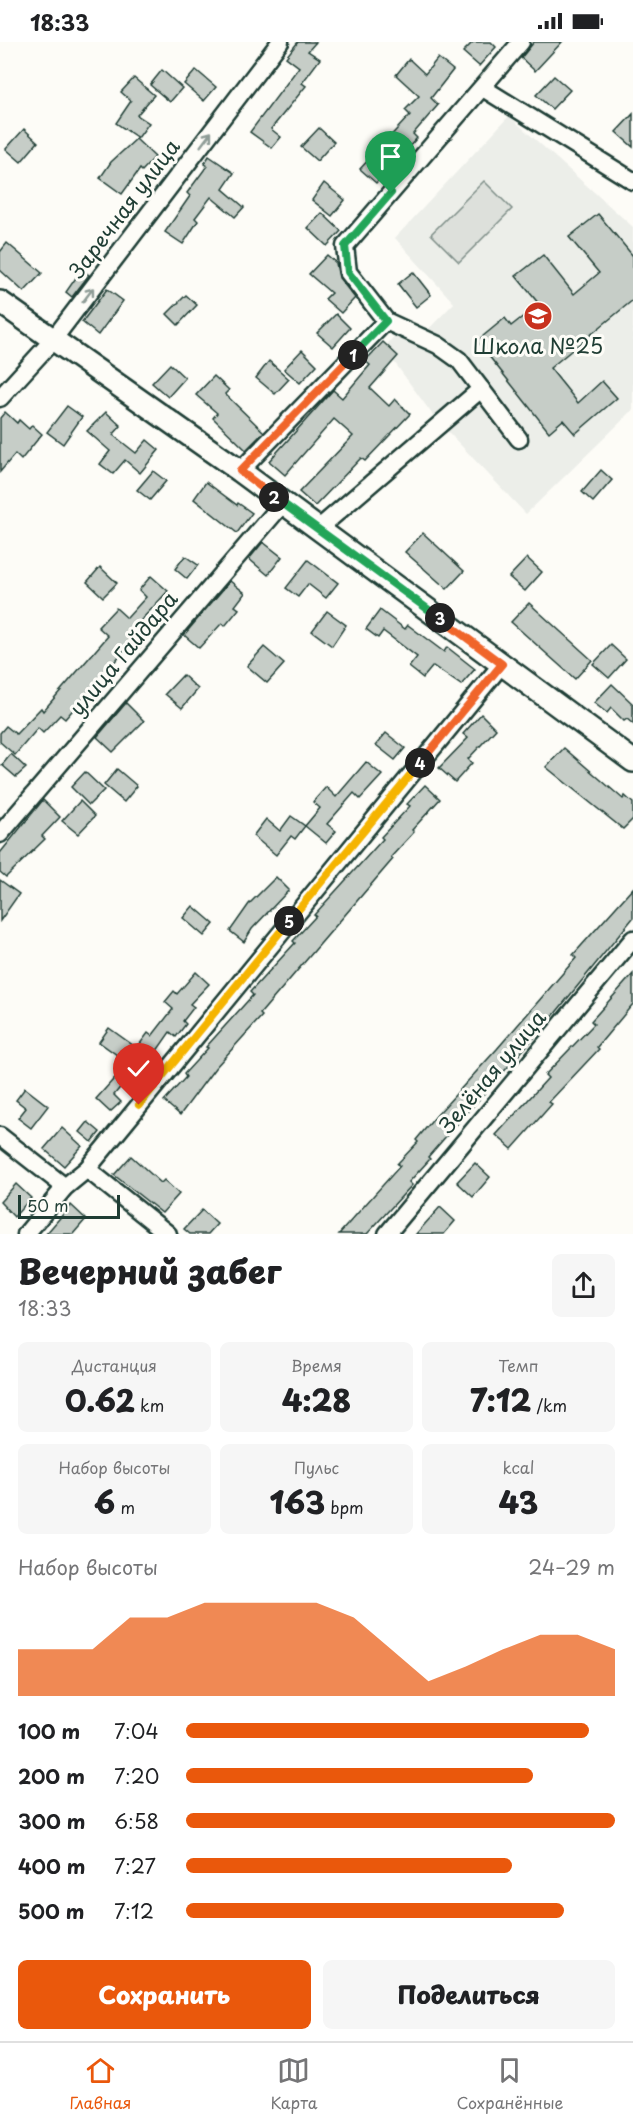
<!DOCTYPE html>
<html lang="ru">
<meta charset="utf-8">
<style>
:root{--surface:#fff;--page:#f6f6f6;--text:#202124;--muted:#757577;--line:#e0e0e0;--accent:#ea580c}
body{margin:0;font-family:"Playpen Sans",sans-serif;background:var(--page);color:var(--text);height:100vh;display:flex;flex-direction:column;font-size:22px;white-space:nowrap}
*{box-sizing:border-box;margin:0}
p{font-size:20px;color:var(--muted)}
.icon{flex:none;width:33px;height:33px;fill:none;stroke:currentColor;stroke-width:2;stroke-linecap:round;stroke-linejoin:round}
.map{position:relative;height:1192px;overflow:hidden}
.side{display:flex;flex-direction:column;background:var(--surface);flex:1}
.side>*{flex:none}
.scale{position:absolute;left:18px;bottom:15px;width:102px;box-sizing:border-box;padding-left:6px;border:3px solid #1f3d34;border-top:0;font-size:16px;line-height:21px;white-space:nowrap;color:#1f3d34;-webkit-text-stroke:4px #fdfcf7;paint-order:stroke}
.pin{position:absolute;display:grid;place-items:center;width:51px;height:51px;color:#fff;margin:-62px -26px;border-radius:50% 50% 50% 0;rotate:-45deg;box-shadow:0 0 6px #0007}
.pin .icon{rotate:45deg}
.km{position:absolute;width:30px;height:30px;margin:-15px;border-radius:50%;background:#222;color:#fff;font-size:16px;line-height:30px;text-align:center}
.round{display:grid;place-items:center;flex:none;width:63px;height:63px;border-radius:9px;background:var(--page)}
.headline{display:flex;align-items:center;justify-content:space-between;height:102px;padding:0 18px}
h1{font-size:33px;font-weight:800;line-height:45px}
.metrics{display:grid;grid-template-columns:repeat(3,1fr);gap:9px;height:102px;padding:6px 18px}
.metrics div{display:grid;align-content:center;border-radius:9px;background:var(--page);text-align:center}
.metrics b{font-size:30px;font-weight:800}
.metrics small{font-size:16px;font-weight:400}
.metrics p{font-size:16px}
.chart{height:168px;padding:12px 18px}
.chart p{display:flex;justify-content:space-between}
.chart svg{width:100%;height:108px;margin-top:6px;fill:var(--accent);opacity:.7}
.action{display:flex;gap:12px;margin-top:auto;padding:12px 18px}
.action a{flex:1;height:69px;border-radius:9px;background:var(--accent);color:#fff;font-size:24px;font-weight:800;line-height:69px;text-align:center}
.action a+a{background:var(--page);color:var(--text)}
ul{padding:0 18px;list-style:none;font-size:20px}
li{display:grid;grid-template-columns:96px 72px 1fr;align-items:center;height:45px}
li i{height:15px;border-radius:8px;background:var(--accent)}
.status{display:flex;justify-content:space-between;align-items:center;height:42px;padding:0 30px;background:var(--surface);direction:ltr}
.status svg{height:16px;fill:currentColor}
.tabs{display:flex;justify-content:space-around;align-items:center;height:84px;border-top:2px solid var(--line);background:var(--surface);font-size:16px;color:var(--muted)}
.tabs a{display:grid;justify-items:center;gap:3px}
.tabs .selected{color:var(--accent)}
.map>svg:first-child{display:block}
.built{fill:#eceee9}
.pitch{fill:#dde0db;stroke:#7e8e88;stroke-width:1.5}
.building{fill:#c6cdc7;stroke:#1f3d34;stroke-width:1.5}
.lines{fill:none;stroke-linecap:round;stroke-linejoin:round}
.minor-casing{stroke:#1f3d34;stroke-width:21}
.major-casing{stroke:#1f3d34;stroke-width:26}
.minor{stroke:#fdfcf7;stroke-width:16}
.major{stroke:#fdfcf7;stroke-width:21}
.oneway{stroke:#8e9c96}
.split-1-casing{stroke:#fff;stroke-width:12}
.split-2-casing{stroke:#fff;stroke-width:12}
.split-3-casing{stroke:#fff;stroke-width:12}
.split-4-casing{stroke:#fff;stroke-width:12}
.split-5-casing{stroke:#fff;stroke-width:12}
.split-6-casing{stroke:#fff;stroke-width:12}
.split-1{stroke:#22a559;stroke-width:8}
.split-2{stroke:#f0652b;stroke-width:8}
.split-3{stroke:#22a559;stroke-width:8}
.split-4{stroke:#f0652b;stroke-width:8}
.split-5{stroke:#f5b400;stroke-width:8}
.split-6{stroke:#f5b400;stroke-width:8}
.labels{text-anchor:middle;stroke-width:6;stroke-linejoin:round;paint-order:stroke}
.street-label{font-size:21px;fill:#1f3d34;stroke:#fdfcf7}
.poi-label{font-size:21px;fill:#1f3d34;stroke:#fdfcf7}
</style>
<div class="status"><b>18:33</b><svg viewBox="0 0 49 12"><path d="M0 12V9h3v3zM5 12V6h3v6zM10 12V3h3v9zM15 12V0h3v12zM26 1h20v11H26zM47 4h2v5h-2z"/></svg></div>
<div class="map">
<svg width="633" height="1192" viewBox="0 0 633 1192">
<rect width="100%" height="100%" fill="#fdfcf7"/>
<filter id="ink" filterUnits="userSpaceOnUse"><feTurbulence type="fractalNoise" baseFrequency=".0167" numOctaves="2"/><feDisplacementMap in="SourceGraphic" scale="12" xChannelSelector="R" yChannelSelector="G"/><feConvolveMatrix kernelMatrix="1 2 1 2 8 2 1 2 1" color-interpolation-filters="sRGB"/></filter>
<g filter="url(#ink)">
<polygon class="built" points="509,74 633,185 633,368 526,472 435,376 384,306 401,286 414,302 454,261 395,196"/>
<polygon class="pitch" points="484,139 512,167 459,220 431,192"/>
<g class="building">
<polygon points="298,0 316,0 308,9 320,17 302,41 306,44 271,87 281,95 272,106 250,90 299,25 286,15"/>
<polygon points="473,0 491,0 496,5 479,24 463,10"/>
<polygon points="534,0 562,0 535,29 521,16"/>
<polygon points="438,16 453,28 431,56 438,63 413,92 417,96 376,141 360,127 410,73 405,68 419,54 396,33 409,17 425,32"/>
<polygon points="162,28 182,46 170,60 150,43"/>
<polygon points="196,28 216,45 204,59 184,42"/>
<polygon points="554,34 570,48 552,67 536,53"/>
<polygon points="134,36 154,53 137,73 149,81 138,96 116,81 131,59 121,50"/>
<polygon points="633,72 633,105 616,90"/>
<polygon points="319,86 334,100 317,119 301,105"/>
<polygon points="24,87 38,100 21,120 6,107"/>
<polygon points="136,97 155,115 142,129 140,127 122,152 100,136 111,120"/>
<polygon points="209,114 234,131 223,147 244,165 235,175 211,155 195,176 198,179 183,202 165,190 190,154 187,151 207,124 204,122"/>
<polygon points="324,141 345,158 332,174 312,158"/>
<polygon points="322,171 341,189 327,204 308,186"/>
<polygon points="598,172 633,214 633,258 550,326 578,361 602,339 617,356 575,392 563,378 549,390 477,299 505,276 511,284 539,262 516,234 543,213 574,252 599,231 569,195"/>
<polygon points="7,201 42,231 24,250 0,228 0,210"/>
<polygon points="327,213 336,221 339,236 355,256 341,271 325,257 331,251 309,232"/>
<polygon points="82,227 89,233 72,255 66,250"/>
<polygon points="413,230 431,253 416,265 398,242"/>
<polygon points="107,247 123,259 98,293 82,280"/>
<polygon points="186,253 197,263 178,283 167,272"/>
<polygon points="336,272 350,286 333,305 317,291"/>
<polygon points="383,300 398,314 370,346 389,364 395,357 410,372 365,419 361,416 315,464 299,450 353,394 334,377 285,433 269,419 333,348 342,356 370,323 365,319"/>
<polygon points="302,308 317,323 300,341 284,327"/>
<polygon points="269,319 289,337 275,352 256,336"/>
<polygon points="170,322 185,336 168,355 152,341"/>
<polygon points="214,334 229,348 225,352 264,390 246,408 213,376 217,371 196,353"/>
<polygon points="67,364 82,375 63,402 47,390"/>
<polygon points="5,370 17,381 19,378 29,387 32,383 42,392 21,418 15,412 0,430 0,376"/>
<polygon points="106,370 121,384 113,393 136,411 147,398 159,408 140,431 125,418 113,432 100,422 110,409 87,389"/>
<polygon points="601,428 612,438 593,460 582,450"/>
<polygon points="153,429 166,439 150,458 137,448"/>
<polygon points="206,440 237,463 238,461 252,471 237,491 194,457"/>
<polygon points="423,491 464,529 447,547 405,510"/>
<polygon points="263,500 282,515 268,533 249,517"/>
<polygon points="185,514 198,523 187,537 175,527"/>
<polygon points="527,516 542,530 525,549 509,535"/>
<polygon points="308,518 338,541 326,556 308,542 298,555 286,546"/>
<polygon points="100,525 117,541 103,555 87,540"/>
<polygon points="151,534 168,549 131,589 144,601 136,609 129,603 65,677 60,673 43,691 38,686 15,713 0,700 0,691 6,684 16,692 41,666 43,669 108,594 98,585 116,566 127,576 146,555 139,548"/>
<polygon points="230,539 245,551 235,564 239,567 225,584 222,581 199,606 184,593"/>
<polygon points="529,561 592,618 575,637 511,580"/>
<polygon points="380,568 405,587 408,583 444,610 447,605 475,627 461,643 433,624 423,636 409,625 417,615 383,589 378,596 366,587"/>
<polygon points="327,569 346,583 332,604 312,589"/>
<polygon points="611,603 626,617 609,636 593,622"/>
<polygon points="264,605 284,622 267,641 247,624"/>
<polygon points="183,633 198,647 182,666 165,652"/>
<polygon points="612,642 633,662 633,682 627,677 624,679 611,666 607,671 594,661"/>
<polygon points="126,661 144,679 113,710 97,695"/>
<polygon points="481,672 496,687 468,717 472,721 455,740 439,726 468,696 463,692"/>
<polygon points="386,691 405,706 395,718 376,703"/>
<polygon points="564,706 623,757 625,754 633,761 633,777 623,787 546,725"/>
<polygon points="11,712 26,726 16,735 2,723"/>
<polygon points="366,720 382,733 360,757 354,751 327,782 336,789 326,801 305,784 320,766 313,760 326,745 336,755"/>
<polygon points="117,727 137,744 124,760 104,743"/>
<polygon points="85,730 104,748 89,763 71,745"/>
<polygon points="425,743 440,757 412,788 414,790 391,815 393,817 260,972 262,974 215,1026 180,1073 164,1059 186,1035 184,1032 208,1006 206,1005 253,953 250,950 295,901 293,899 316,874 314,873 383,797 381,795 410,764 407,762"/>
<polygon points="43,758 60,775 42,794 45,797 6,835 0,830 0,811"/>
<polygon points="80,759 95,774 78,792 62,779"/>
<polygon points="291,774 305,784 295,797 291,794 276,813 253,794 266,777 280,789"/>
<polygon points="276,835 289,848 252,887 244,900 230,889 249,862"/>
<polygon points="0,838 19,852 0,879"/>
<polygon points="633,846 633,876 549,979 448,1092 428,1115 430,1117 409,1140 412,1143 367,1192 339,1192 400,1124 397,1122 418,1100 416,1098 436,1074 497,1007 576,916 573,913"/>
<polygon points="193,864 214,882 204,894 183,876"/>
<polygon points="196,930 209,942 190,962 194,965 183,979 186,982 176,995 170,990 154,1013 139,1003 148,991 152,994 173,967 165,960 174,949 177,952"/>
<polygon points="633,932 633,962 597,1005 599,1007 549,1060 552,1062 512,1107 496,1093 548,1036 545,1033 594,982 591,979"/>
<polygon points="109,986 134,1004 124,1018 99,1000"/>
<polygon points="129,1020 136,1026 114,1053 121,1060 110,1070 96,1057"/>
<polygon points="25,1046 48,1064 31,1086 18,1076 26,1066 16,1058"/>
<polygon points="88,1080 100,1090 92,1100 80,1090"/>
<polygon points="62,1086 82,1104 64,1124 44,1107"/>
<polygon points="131,1114 161,1141 164,1138 179,1152 162,1171 114,1133"/>
<polygon points="475,1121 490,1135 473,1155 457,1140"/>
<polygon points="16,1142 31,1156 14,1175 0,1160"/>
<polygon points="71,1163 86,1177 73,1192 46,1192"/>
<polygon points="440,1165 455,1179 444,1192 416,1192"/>
<polygon points="202,1168 217,1182 208,1192 190,1192 184,1187"/>
</g>
<g class="lines">
<g class="minor-casing">
<g id="minor">
<polyline points="483,46 633,139"/>
<polyline points="0,356 52,299 280,0"/>
<polyline points="519,397 459,318 438,303 386,279 348,230 345,204 521,0"/>
<polyline points="240,429 386,279"/>
<polyline points="318,487 481,347"/>
<polyline points="0,792 283,461"/>
<polyline points="0,1094 65,1145"/>
<polyline points="87,1127 168,1192"/>
<polyline points="26,1192 65,1145 87,1127 502,622"/>
<polyline points="387,1192 633,897"/>
</g>
</g>
<g class="major-casing">
<polyline id="major" points="0,260 240,429 633,719"/>
</g>
<use href="#minor" class="minor"/>
<use href="#major" class="major"/>
</g>
<defs><path id="oneway-shaft" d="M-6 0H5M1.5-3L5.5 0L1.5 3" fill="none" stroke-width="1.6" stroke-linecap="round" stroke-linejoin="round" transform="scale(1.5)"/></defs>
<g class="oneway">
<use href="#oneway-shaft" transform="translate(206 97) rotate(-53)"/>
<use href="#oneway-shaft" transform="translate(88 253) rotate(-53)"/>
</g>
</g>
<g class="lines" filter="url(#ink)">
<g class="split-1-casing">
<polyline id="split-1" points="353,313 386,279 348,230 345,204 391,151"/>
</g>
<g class="split-2-casing">
<polyline id="split-2" points="274,455 240,429 353,313"/>
</g>
<g class="split-3-casing">
<polyline id="split-3" points="274,455 440,576"/>
</g>
<g class="split-4-casing">
<polyline id="split-4" points="420,721 502,622 440,576"/>
</g>
<g class="split-5-casing">
<polyline id="split-5" points="289,879 420,721"/>
</g>
<g class="split-6-casing">
<polyline id="split-6" points="139,1063 289,879"/>
</g>
<use href="#split-1" class="split-1"/>
<use href="#split-2" class="split-2"/>
<use href="#split-3" class="split-3"/>
<use href="#split-4" class="split-4"/>
<use href="#split-5" class="split-5"/>
<use href="#split-6" class="split-6"/>
</g>
<defs>
<g id="school-disc" transform="scale(1.5)"><circle r="9.5" fill="#c8321e" stroke="#fdfcf7"/><path d="M0-5L7-2L0 1L-7-2ZM-4 1L0 2.5L4 1V4Q0 6-4 4Z" fill="#fff"/></g>
</defs>
<g fill-rule="evenodd">
<use href="#school-disc" x="538" y="274"/>
</g>
<g class="labels">
<g class="street-label">
<text transform="translate(125 167) rotate(-53)" y="7">Заречная улица</text>
<text transform="translate(124 612) rotate(-50)" y="7">улица Гайдара</text>
<text transform="translate(493 1030) rotate(-50)" y="7">Зелёная улица</text>
</g>
<g class="poi-label">
<text x="538" y="312">Школа №25</text>
</g>
</g>
</svg>
<div class="scale">50 m</div>
<div class="pin" style="left:391px;top:151px;background:#1e9e55"><svg class="icon" aria-label="arrive" viewBox="0 0 24 24"><path d="M6 21V4h12l-3 4 3 4H6"/></svg></div>
<div class="pin" style="left:139px;top:1063px;background:#d93025"><svg class="icon" aria-label="check" viewBox="0 0 24 24"><path d="M5 12l5 5 9-10"/></svg></div>
<b class="km" style="left:353px;top:313px">1</b>
<b class="km" style="left:274px;top:455px">2</b>
<b class="km" style="left:440px;top:576px">3</b>
<b class="km" style="left:420px;top:721px">4</b>
<b class="km" style="left:289px;top:879px">5</b>
</div>
<section class="side">
<div class="headline"><div><h1>Вечерний забег</h1><p>18:33</p></div><a class="round"><svg class="icon" aria-label="share" viewBox="0 0 24 24"><path d="M12 15V3M7 8l5-5 5 5M5 13v7h14v-7"/></svg></a></div>
<div class="metrics">
<div><p>Дистанция</p><b>0.62<small> km</small></b></div>
<div><p>Время</p><b>4:28</b></div>
<div><p>Темп</p><b>7:12<small> /km</small></b></div>
</div>
<div class="metrics">
<div><p>Набор высоты</p><b>6<small> m</small></b></div>
<div><p>Пульс</p><b>163<small> bpm</small></b></div>
<div><p>kcal</p><b>43</b></div>
</div>
<div class="chart"><p><span>Набор высоты</span>24–29 m</p>
<svg viewBox="0 0 160 44" preserveAspectRatio="none"><path d="M0 44V25L10 25L20 25L30 12L40 12L50 6L60 6L70 6L80 6L90 12L100 25L110 38L120 32L130 25L140 19L150 19L160 25V44z"/></svg>
</div>
<ul>
<li><b>100 m</b>7:04<i style="width:94%"></i></li>
<li><b>200 m</b>7:20<i style="width:81%"></i></li>
<li><b>300 m</b>6:58<i style="width:100%"></i></li>
<li><b>400 m</b>7:27<i style="width:76%"></i></li>
<li><b>500 m</b>7:12<i style="width:88%"></i></li>
</ul>
<div class="action"><a>Сохранить</a><a>Поделиться</a></div>
</section>
<nav class="tabs">
<a class="selected"><svg class="icon" aria-label="home" viewBox="0 0 24 24"><path d="M3 11l9-7 9 7M6 9v11h12V9"/></svg>Главная</a>
<a><svg class="icon" aria-label="map" viewBox="0 0 24 24"><path d="M3 6l6-2 6 2 6-2v14l-6 2-6-2-6 2zM9 4v14M15 6v14"/></svg>Карта</a>
<a><svg class="icon" aria-label="saved" viewBox="0 0 24 24"><path d="M7 4h10v16l-5-4-5 4z"/></svg>Сохранённые</a>
</nav>
